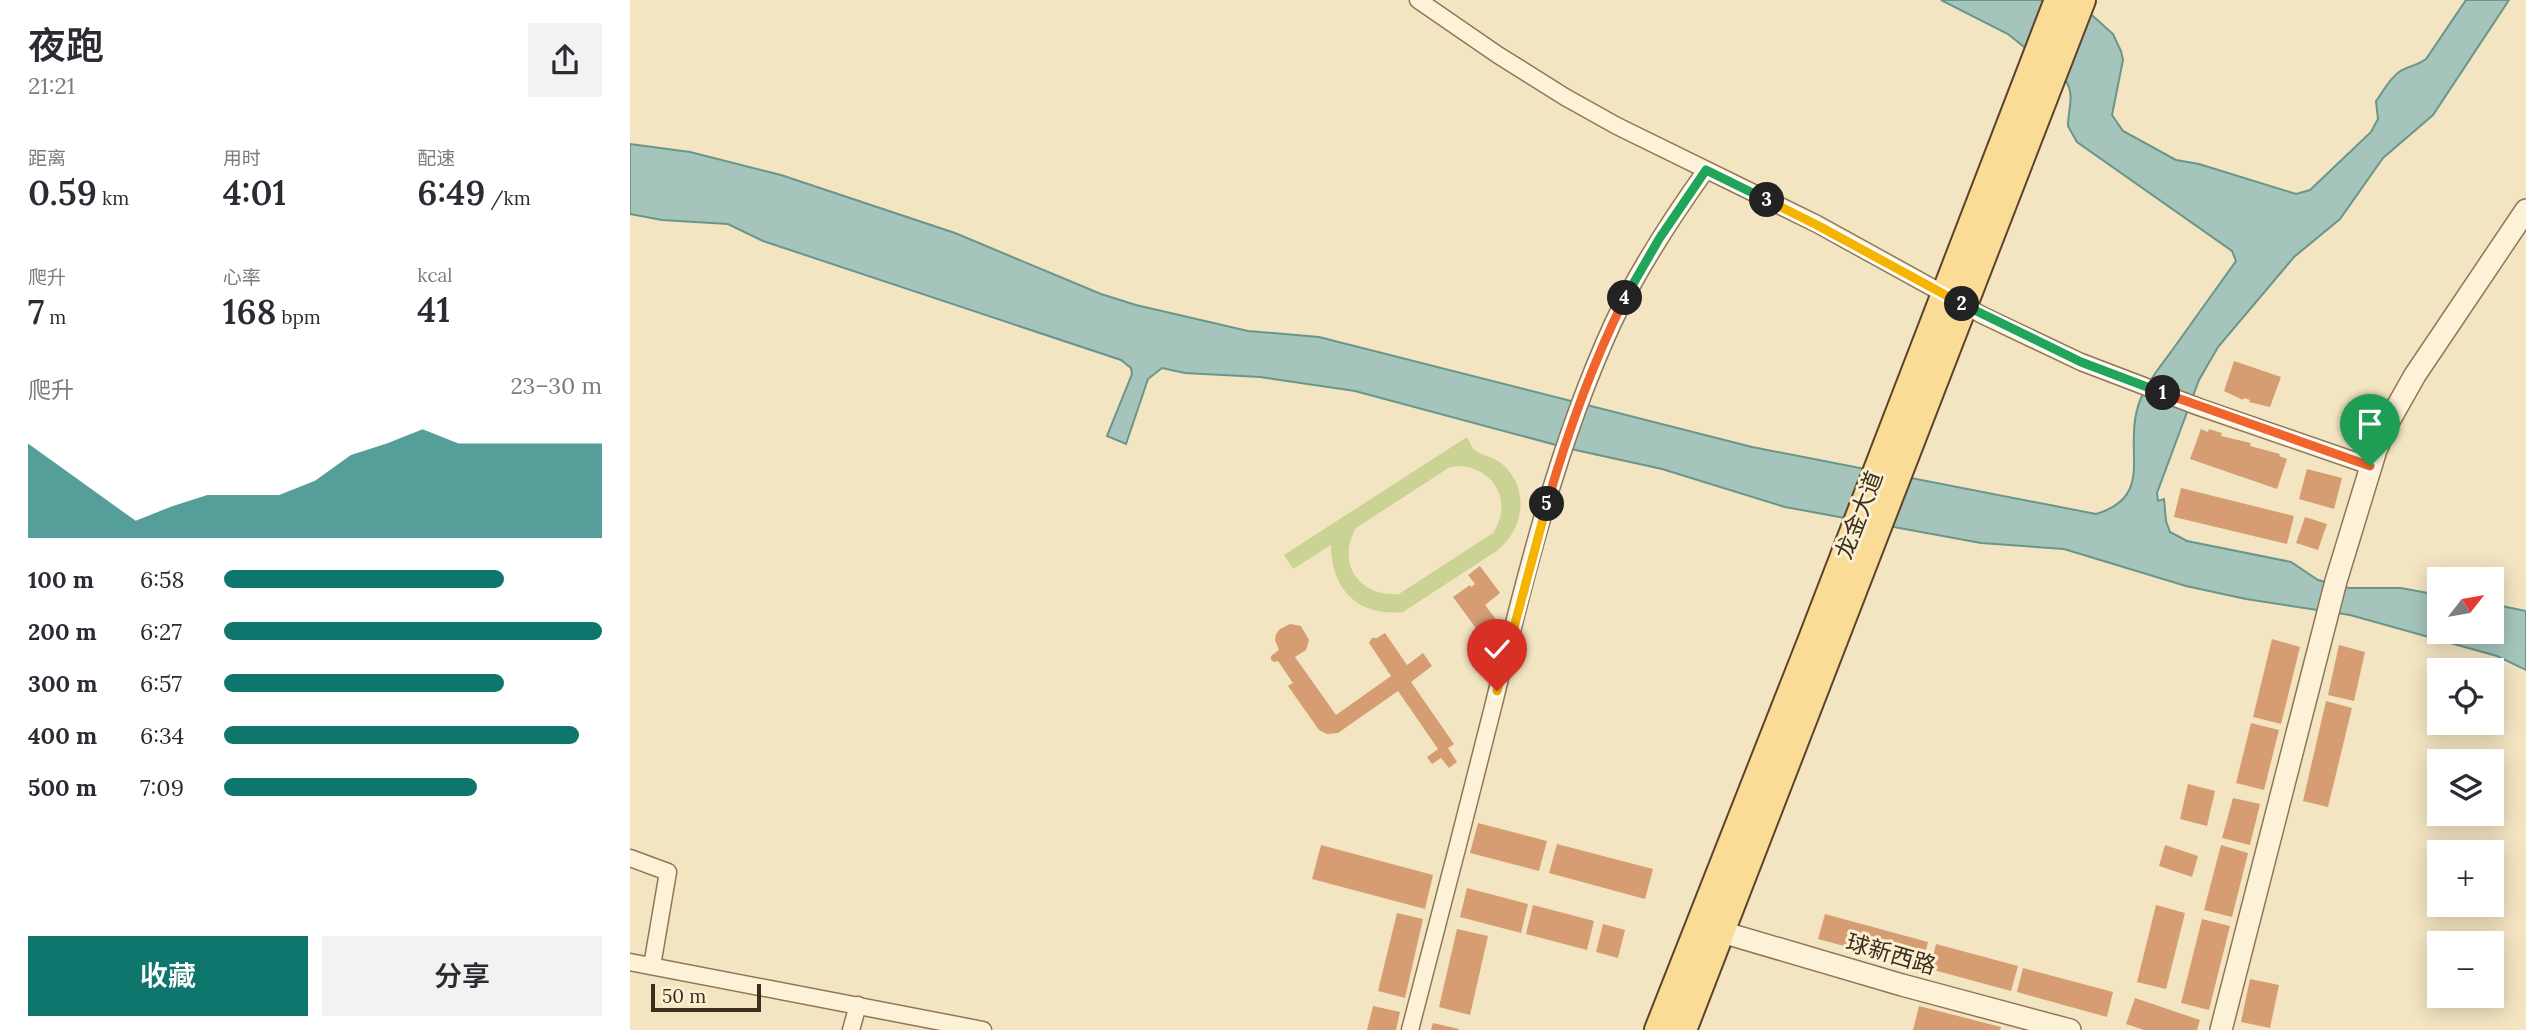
<!DOCTYPE html>
<html lang="zh">
<meta charset="utf-8">
<style>
:root{--surface:#fff;--page:#f2f2f3;--text:#2b2b33;--muted:#7c7c81;--accent:#0f766e}
body{margin:0;font-family:Lora,"Noto Sans SC",serif;background:var(--page);color:var(--text);height:100vh;display:flex;flex-direction:column;font-size:26px;white-space:nowrap}
*{box-sizing:border-box;margin:0}
p{font-size:23px;color:var(--muted)}
.icon{flex:none;width:38px;height:38px;fill:none;stroke:currentColor;stroke-width:2;stroke-linecap:round;stroke-linejoin:round}
.map{position:relative;flex:1;overflow:hidden}
.details{display:flex;flex-direction:column;background:var(--surface);width:630px}
.details>*{flex:none}
.needle{width:46px;rotate:59deg}
.buttons{position:absolute;left:1797px;top:567px;display:grid;gap:14px}
.buttons a{display:grid;place-items:center;width:77px;height:77px;border-radius:0px;background:var(--surface);box-shadow:0 4px 18px #0003;font-size:35px}
.scale{position:absolute;left:21px;bottom:18px;width:110px;box-sizing:border-box;padding-left:7px;border:4px solid #3e2d1c;border-top:0;font-size:19px;line-height:24px;white-space:nowrap;color:#3e2d1c;-webkit-text-stroke:5px #f9efd3;paint-order:stroke}
.pin{position:absolute;display:grid;place-items:center;width:60px;height:60px;color:#fff;margin:-72px -30px;border-radius:50% 50% 50% 0;rotate:-45deg;box-shadow:0 0 7px #0007}
.pin .icon{rotate:45deg}
.km{position:absolute;width:35px;height:35px;margin:-18px;border-radius:50%;background:#222;color:#fff;font-size:19px;line-height:35px;text-align:center}
.round{display:grid;place-items:center;flex:none;width:74px;height:74px;border-radius:0px;background:var(--page)}
.head{display:flex;align-items:center;justify-content:space-between;height:119px;padding:0 28px}
h1{font-size:38px;font-weight:600;line-height:52px}
.figures{display:grid;grid-template-columns:repeat(3,1fr);gap:10px;height:119px;padding:7px 28px}
.figures div{display:grid;align-content:center}
.figures b{font-size:35px;font-weight:600}
.figures small{font-size:19px;font-weight:400}
.figures p{font-size:19px}
.chart{height:196px;padding:14px 28px}
.chart p{display:flex;justify-content:space-between}
.chart svg{width:100%;height:126px;margin-top:7px;fill:var(--accent);opacity:.7}
.primary-button{display:flex;gap:14px;margin-top:auto;padding:14px 28px}
.primary-button a{flex:1;height:80px;border-radius:0px;background:var(--accent);color:#fff;font-size:28px;font-weight:600;line-height:80px;text-align:center}
.primary-button a+a{background:var(--page);color:var(--text)}
ul{padding:0 28px;list-style:none;font-size:23px}
li{display:grid;grid-template-columns:112px 84px 1fr;align-items:center;height:52px}
li i{height:18px;border-radius:9px;background:var(--accent)}
main{display:flex;flex:1;min-height:0}
.map>svg:first-child{display:block}
.green{fill:#cbd394;fill-rule:evenodd}
.water{fill:#a5c5bc;stroke:#6a958b;stroke-width:2}
.building{fill:#d69d73}
.lines{fill:none;stroke-linecap:round;stroke-linejoin:round}
.minor-casing{stroke:#907657;stroke-width:19}
.tertiary-casing{stroke:#907657;stroke-width:24}
.primary-casing{stroke:#5d432b;stroke-width:30}
.minor{stroke:#fdf2d7;stroke-width:16}
.tertiary{stroke:#fdf2d7;stroke-width:21}
.primary{stroke:#fadc96;stroke-width:26}
.split-1-casing{stroke:#fff;stroke-width:14}
.split-2-casing{stroke:#fff;stroke-width:14}
.split-3-casing{stroke:#fff;stroke-width:14}
.split-4-casing{stroke:#fff;stroke-width:14}
.split-5-casing{stroke:#fff;stroke-width:14}
.split-6-casing{stroke:#fff;stroke-width:14}
.split-1{stroke:#f0652b;stroke-width:9}
.split-2{stroke:#22a559;stroke-width:9}
.split-3{stroke:#f5b400;stroke-width:9}
.split-4{stroke:#22a559;stroke-width:9}
.split-5{stroke:#f0652b;stroke-width:9}
.split-6{stroke:#f5b400;stroke-width:9}
.labels{text-anchor:middle;stroke-width:6;stroke-linejoin:round;paint-order:stroke}
.street-label{font-size:23px;fill:#3e2d1c;stroke:#f9efd3}
</style>
<main>
<section class="details">
<div class="head"><div><h1>夜跑</h1><p>21:21</p></div><a class="round"><svg class="icon" aria-label="share" viewBox="0 0 24 24"><path d="M12 15V3M7 8l5-5 5 5M5 13v7h14v-7"/></svg></a></div>
<div class="figures">
<div><p>距离</p><b>0.59<small> km</small></b></div>
<div><p>用时</p><b>4:01</b></div>
<div><p>配速</p><b>6:49<small> /km</small></b></div>
</div>
<div class="figures">
<div><p>爬升</p><b>7<small> m</small></b></div>
<div><p>心率</p><b>168<small> bpm</small></b></div>
<div><p>kcal</p><b>41</b></div>
</div>
<div class="chart"><p><span>爬升</span>23–30 m</p>
<svg viewBox="0 0 160 44" preserveAspectRatio="none"><path d="M0 44V11L10 20L20 29L30 38L40 33L50 29L60 29L70 29L80 24L90 15L100 11L110 6L120 11L130 11L140 11L150 11L160 11V44z"/></svg>
</div>
<ul>
<li><b>100 m</b>6:58<i style="width:74%"></i></li>
<li><b>200 m</b>6:27<i style="width:100%"></i></li>
<li><b>300 m</b>6:57<i style="width:74%"></i></li>
<li><b>400 m</b>6:34<i style="width:94%"></i></li>
<li><b>500 m</b>7:09<i style="width:67%"></i></li>
</ul>
<div class="primary-button"><a>收藏</a><a>分享</a></div>
</section>
<div class="map">
<svg width="1896" height="1030" viewBox="0 0 1896 1030">
<rect width="100%" height="100%" fill="#f3e5c2"/>
<path class="green" d="M 837,437 C 839,441 842,449 846,451 C 854,456 863,457 871,463 C 900,487 895,528 868,550 L 773,612 C 727,617 701,588 701,545 L 663,569 L 654,555 ZM 830,466 C 866,469 883,503 863,533 L 769,594 C 729,597 706,563 726,528 L 820,467 Z"/>
<path class="water" d="M 1311,0 L 1433,0 L 1463,16 L 1483,34 L 1491,51 L 1493,60 L 1482,115 L 1493,131 L 1546,160 L 1569,164 L 1666,194 L 1680,190 L 1741,132 L 1748,119 L 1746,101 C 1753,92 1759,79 1769,72 C 1777,66 1787,66 1796,59 L 1836,0 L 1879,0 L 1803,115 L 1753,158 L 1710,219 L 1664,257 L 1588,347 L 1569,380 L 1527,493 L 1528,501 L 1534,499 L 1536,521 L 1540,532 L 1557,541 L 1661,562 L 1688,580 L 1719,588 L 1771,588 L 1809,595 L 1810,632 L 1862,632 L 1862,604 L 1896,611 L 1896,670 L 1867,656 L 1720,615 L 1616,599 L 1556,586 L 1434,549 L 1351,543 L 1155,507 L 1032,469 L 941,449 L 725,391 L 630,377 L 555,373 L 532,368 L 518,379 L 496,444 L 477,436 L 502,374 L 501,368 L 491,360 L 133,241 L 98,224 L 32,220 L 0,214 L 0,144 L 60,152 L 151,175 L 325,233 L 471,294 L 506,305 L 618,331 L 689,337 L 1122,447 L 1466,514 C 1524,497 1495,452 1507,410 C 1512,388 1530,367 1543,349 C 1564,320 1585,290 1606,261 L 1602,251 L 1447,142 L 1438,126 C 1438,109 1445,96 1436,81 L 1378,34 Z"/>
<g class="building">
<polygon points="1604,361 1651,377 1640,407 1619,402 1620,400 1614,398 1613,400 1594,391"/>
<polygon points="1571,429 1578,432 1579,429 1592,433 1591,436 1621,443 1620,446 1650,454 1649,456 1657,459 1647,489 1560,459"/>
<polygon points="1677,469 1712,478 1704,509 1669,499"/>
<polygon points="1551,488 1664,516 1657,544 1544,517"/>
<polygon points="1675,517 1697,524 1688,550 1666,543"/>
<polygon points="850,566 870,593 855,605 868,622 851,635 823,597 840,585 841,587 845,584 838,575"/>
<polygon points="660,624 671,626 679,640 676,650 665,657 706,715 761,676 739,643 742,638 747,638 755,633 777,665 793,653 802,666 781,682 824,744 818,748 827,762 819,768 811,758 802,764 797,757 808,749 768,691 708,733 697,734 689,730 658,686 663,683 648,661 644,662 641,660 641,656 649,650 645,640 646,634 650,629"/>
<polygon points="1642,639 1670,647 1651,724 1623,717"/>
<polygon points="1709,645 1735,652 1724,701 1698,695"/>
<polygon points="1696,701 1722,708 1698,807 1673,801"/>
<polygon points="1621,723 1649,730 1634,790 1606,783"/>
<polygon points="1558,784 1585,791 1577,826 1550,819"/>
<polygon points="1603,798 1630,804 1620,845 1592,838"/>
<polygon points="848,823 917,841 909,871 840,853"/>
<polygon points="927,844 1023,869 1015,899 919,873"/>
<polygon points="691,845 803,875 795,909 682,879"/>
<polygon points="1535,845 1568,856 1562,877 1529,866"/>
<polygon points="1591,845 1618,853 1602,917 1574,910"/>
<polygon points="837,888 898,904 891,933 830,917"/>
<polygon points="903,905 964,921 957,950 896,934"/>
<polygon points="1526,905 1555,913 1536,989 1507,982"/>
<polygon points="767,913 793,919 775,998 748,991"/>
<polygon points="1195,914 1298,942 1292,967 1188,939"/>
<polygon points="1572,919 1600,926 1579,1010 1551,1003"/>
<polygon points="973,924 995,930 988,958 966,952"/>
<polygon points="827,929 858,936 840,1015 809,1007"/>
<polygon points="1306,944 1388,966 1381,991 1300,969"/>
<polygon points="1393,968 1483,992 1477,1017 1387,992"/>
<polygon points="1620,979 1649,985 1640,1028 1611,1022"/>
<polygon points="1505,998 1570,1020 1567,1030 1514,1030 1496,1024"/>
<polygon points="743,1006 770,1012 766,1030 737,1030"/>
<polygon points="1289,1006 1371,1027 1370,1030 1283,1030"/>
<polygon points="803,1023 829,1029 829,1030 801,1030"/>
</g>
<g class="lines">
<g class="minor-casing">
<g id="minor">
<polyline points="788,0 868,55 935,97 987,126 1187,224 1352,315 1451,362 1569,407 1740,466"/>
<polyline points="0,858 38,872 22,966"/>
<polyline points="0,962 353,1030"/>
<polyline points="221,1030 228,1005"/>
<path d="M 780,1030 C 808,922 836,815 863,707 C 895,577 927,445 983,323 C 1008,269 1041,219 1076,170"/>
</g>
</g>
<g class="tertiary-casing">
<g id="tertiary">
<polyline points="1078,928 1272,985 1440,1030"/>
<polyline points="1591,1030 1706,581 1746,450 1759,421 1785,375 1896,210"/>
</g>
</g>
<g class="primary-casing">
<g id="primary">
<polyline points="1028,1030 1182,639 1428,0"/>
<polyline points="1053,1030 1452,0"/>
</g>
</g>
<use href="#minor" class="minor"/>
<use href="#tertiary" class="tertiary"/>
<use href="#primary" class="primary"/>
</g>
<g class="lines">
<g class="split-1-casing">
<polyline id="split-1" points="1533,393 1740,466"/>
</g>
<g class="split-2-casing">
<polyline id="split-2" points="1332,304 1451,362 1533,393"/>
</g>
<g class="split-3-casing">
<polyline id="split-3" points="1137,200 1187,225 1332,304"/>
</g>
<g class="split-4-casing">
<polyline id="split-4" points="995,298 1029,239 1076,170 1137,200"/>
</g>
<g class="split-5-casing">
<path id="split-5" d="M 917,504 C 937,434 962,364 995,298"/>
</g>
<g class="split-6-casing">
<polyline id="split-6" points="867,691 917,504"/>
</g>
<use href="#split-1" class="split-1"/>
<use href="#split-2" class="split-2"/>
<use href="#split-3" class="split-3"/>
<use href="#split-4" class="split-4"/>
<use href="#split-5" class="split-5"/>
<use href="#split-6" class="split-6"/>
</g>
<g class="labels">
<g class="street-label">
<text transform="translate(1229 515) rotate(-69)" y="8">龙金大道</text>
<text transform="translate(1261 954) rotate(16)" y="8">球新西路</text>
</g>
</g>
</svg>
<div class="buttons">
<a><svg class="needle" viewBox="-14 -14 28 28"><path d="M0-13l5 13h-10z" fill="#e53935"/><path d="M0 13l5-13h-10z" fill="#7c7c81"/></svg></a>
<a><svg class="icon" aria-label="locate" viewBox="0 0 24 24"><circle cx="12" cy="12" r="6"/><path d="M12 2v4M12 18v4M2 12h4M18 12h4"/></svg></a>
<a><svg class="icon" aria-label="layers" viewBox="0 0 24 24"><path d="M12 4l9 5-9 5-9-5zM3 14l9 5 9-5"/></svg></a>
<a>+</a>
<a>−</a>
</div>
<div class="scale">50 m</div>
<div class="pin" style="left:1740px;top:466px;background:#1e9e55"><svg class="icon" aria-label="arrive" viewBox="0 0 24 24"><path d="M6 21V4h12l-3 4 3 4H6"/></svg></div>
<div class="pin" style="left:867px;top:691px;background:#d93025"><svg class="icon" aria-label="check" viewBox="0 0 24 24"><path d="M5 12l5 5 9-10"/></svg></div>
<b class="km" style="left:1533px;top:393px">1</b>
<b class="km" style="left:1332px;top:304px">2</b>
<b class="km" style="left:1137px;top:200px">3</b>
<b class="km" style="left:995px;top:298px">4</b>
<b class="km" style="left:917px;top:504px">5</b>
</div>
</main>
